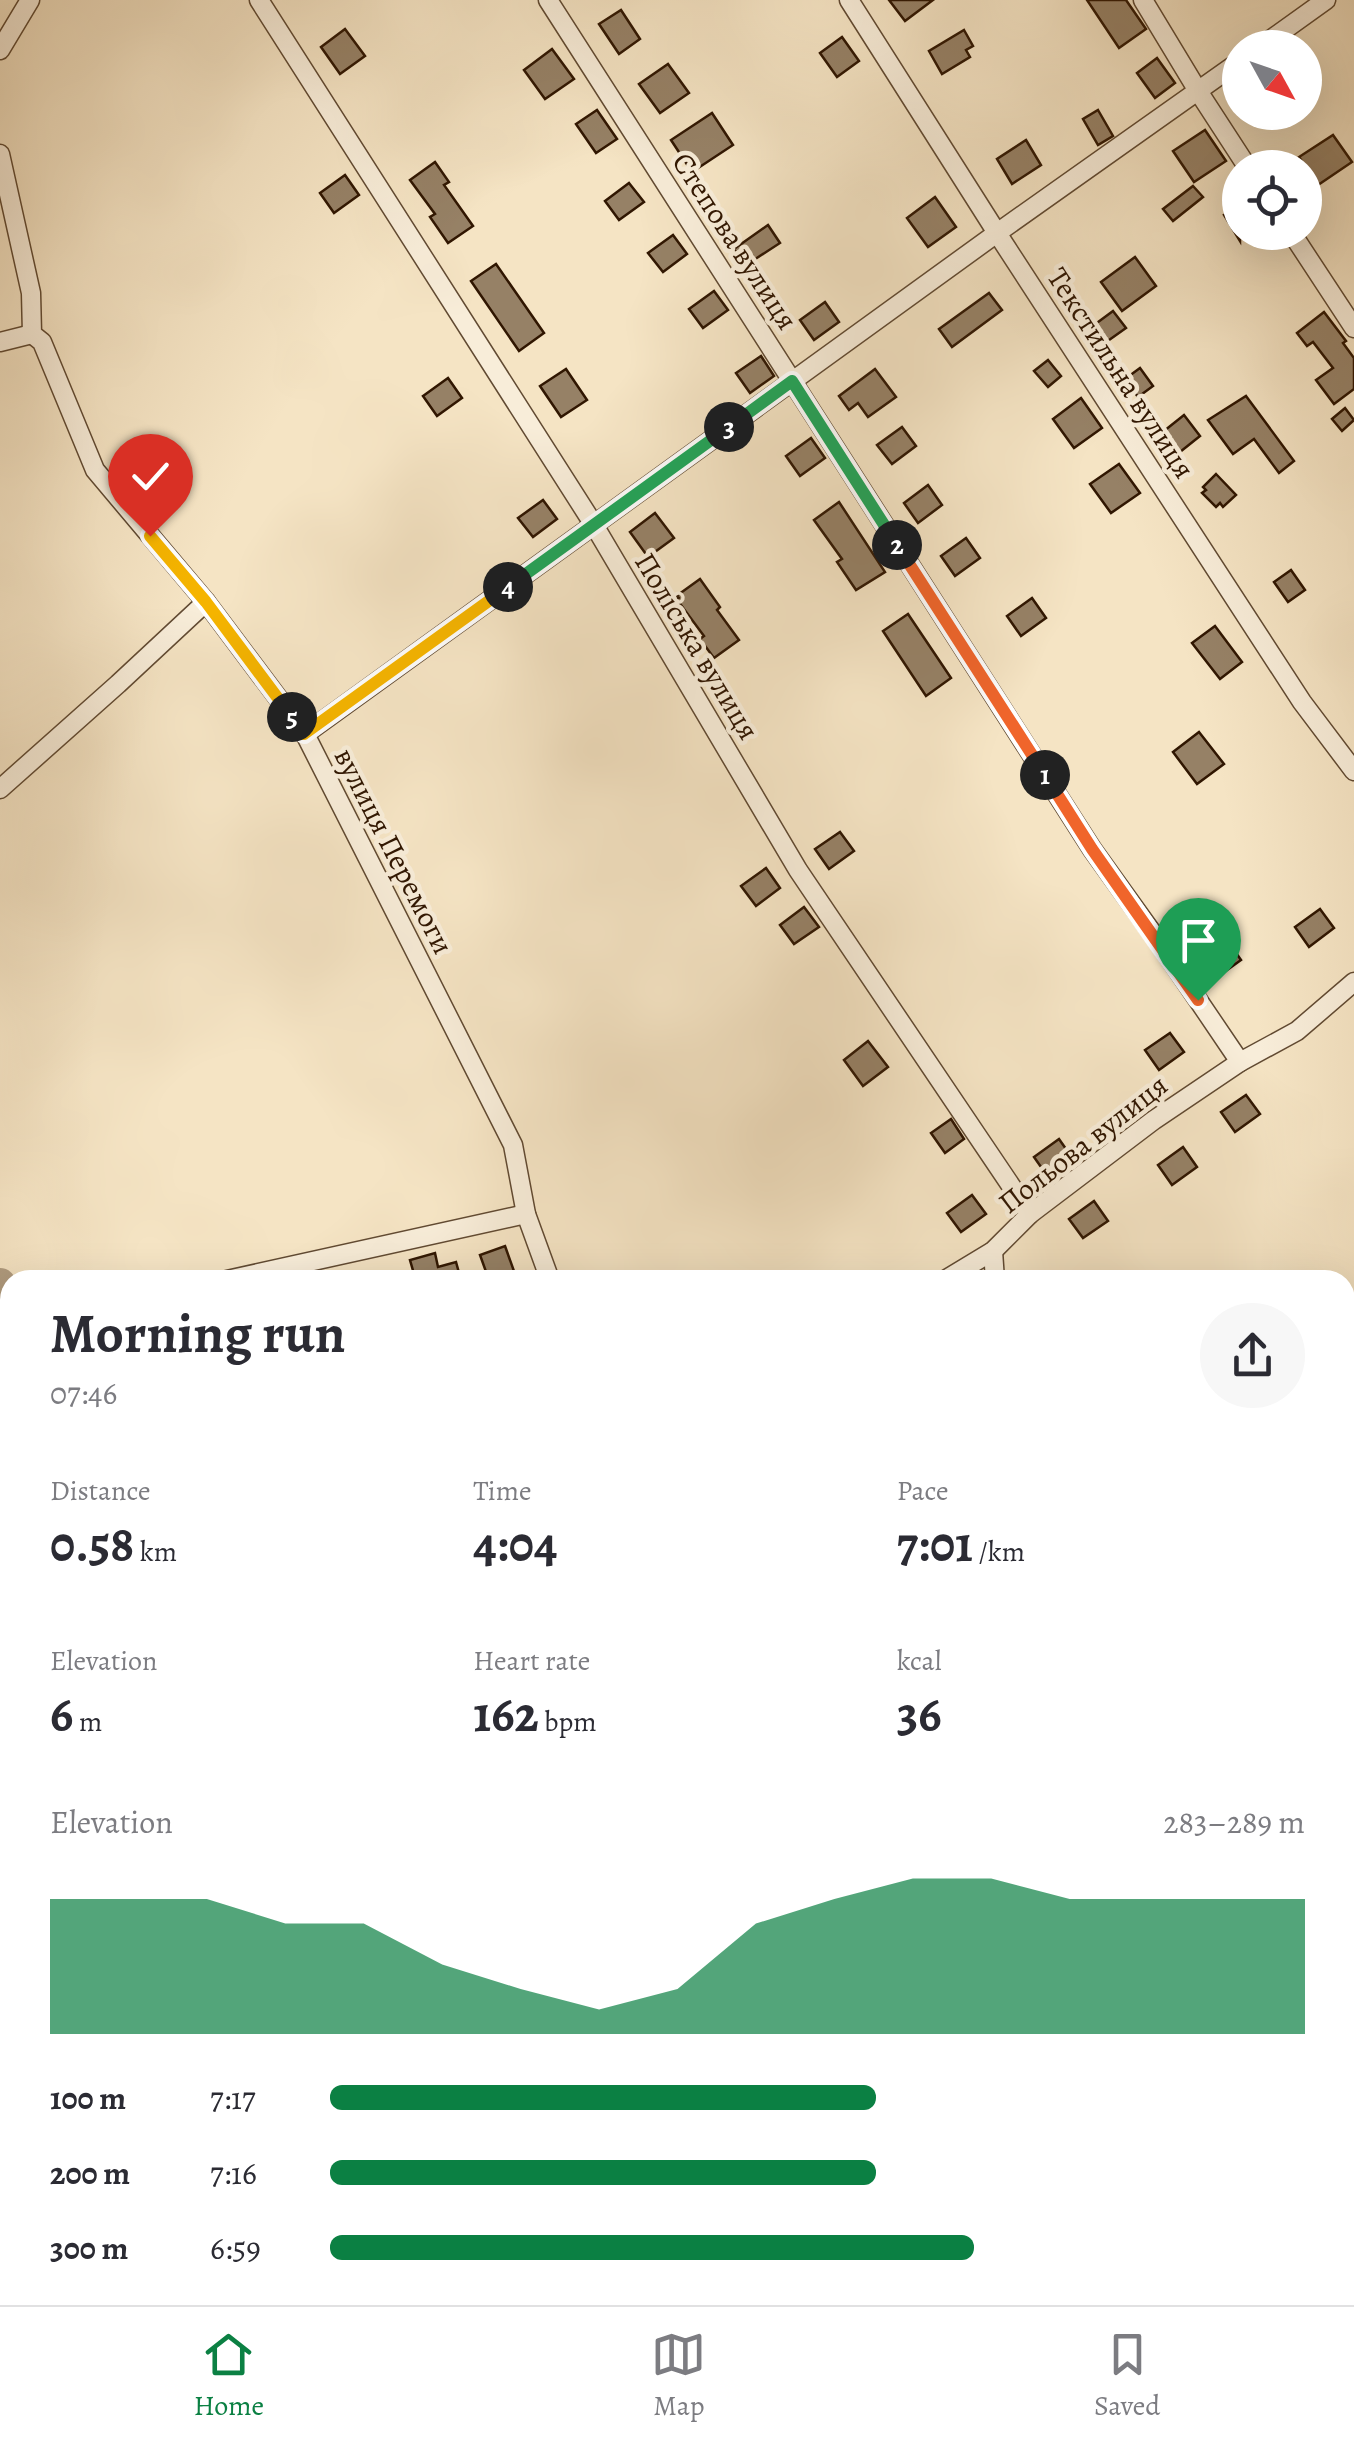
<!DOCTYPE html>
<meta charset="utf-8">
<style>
:root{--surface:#fff;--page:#f7f7f7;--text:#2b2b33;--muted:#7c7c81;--line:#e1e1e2;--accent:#0b8043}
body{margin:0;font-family:Alegreya,serif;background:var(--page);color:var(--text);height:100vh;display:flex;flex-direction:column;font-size:38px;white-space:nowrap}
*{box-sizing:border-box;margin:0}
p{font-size:32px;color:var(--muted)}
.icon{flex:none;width:55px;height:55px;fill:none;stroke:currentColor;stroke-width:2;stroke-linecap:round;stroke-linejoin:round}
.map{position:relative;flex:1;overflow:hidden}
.drawer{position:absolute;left:0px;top:1270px;width:1355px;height:1035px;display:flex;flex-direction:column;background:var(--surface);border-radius:30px 30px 0 0;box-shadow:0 10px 40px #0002}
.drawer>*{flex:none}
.needle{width:65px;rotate:130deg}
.tools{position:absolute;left:1222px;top:30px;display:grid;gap:20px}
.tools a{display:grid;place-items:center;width:100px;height:100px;border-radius:50%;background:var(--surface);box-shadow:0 10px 40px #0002;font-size:50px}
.pin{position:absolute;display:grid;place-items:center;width:85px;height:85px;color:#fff;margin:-102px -42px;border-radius:50% 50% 50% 0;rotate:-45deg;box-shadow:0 0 10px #0007}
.pin .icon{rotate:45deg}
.km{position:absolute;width:50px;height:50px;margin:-25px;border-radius:50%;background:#222;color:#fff;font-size:28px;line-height:50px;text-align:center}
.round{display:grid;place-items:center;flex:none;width:105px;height:105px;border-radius:52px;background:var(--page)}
.summary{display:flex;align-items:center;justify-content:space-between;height:170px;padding:0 50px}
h1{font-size:55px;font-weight:700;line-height:75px}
.stats{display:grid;grid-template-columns:repeat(3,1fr);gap:15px;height:170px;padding:10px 50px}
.stats div{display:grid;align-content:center}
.stats b{font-size:50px;font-weight:700}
.stats small{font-size:28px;font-weight:400}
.stats p{font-size:28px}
.chart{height:280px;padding:20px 50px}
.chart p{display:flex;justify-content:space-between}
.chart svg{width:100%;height:180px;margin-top:10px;fill:var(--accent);opacity:.7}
ul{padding:0 50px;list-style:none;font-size:32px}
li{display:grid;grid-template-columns:160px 120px 1fr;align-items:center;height:75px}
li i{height:25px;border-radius:12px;background:var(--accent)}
.tab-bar{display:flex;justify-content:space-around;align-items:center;height:140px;border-top:2px solid var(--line);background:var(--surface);font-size:28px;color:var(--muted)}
.tab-bar a{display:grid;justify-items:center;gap:5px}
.tab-bar .current{color:var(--accent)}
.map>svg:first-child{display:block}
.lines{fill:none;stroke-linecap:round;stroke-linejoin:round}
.river{stroke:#b29e82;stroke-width:32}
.building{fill:#968166;stroke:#301601;stroke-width:2.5}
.minor-casing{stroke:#614a32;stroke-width:21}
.path{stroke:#301601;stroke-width:4;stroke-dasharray:2.5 5;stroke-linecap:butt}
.minor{stroke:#f8edd9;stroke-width:18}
.split-1-casing{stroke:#fff;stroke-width:20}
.split-2-casing{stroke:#fff;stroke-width:20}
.split-3-casing{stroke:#fff;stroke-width:20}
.split-4-casing{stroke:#fff;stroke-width:20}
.split-5-casing{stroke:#fff;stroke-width:20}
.split-6-casing{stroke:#fff;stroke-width:20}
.split-1{stroke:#f0652b;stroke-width:12}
.split-2{stroke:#f0652b;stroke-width:12}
.split-3{stroke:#22a559;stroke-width:12}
.split-4{stroke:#22a559;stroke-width:12}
.split-5{stroke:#f5b400;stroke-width:12}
.split-6{stroke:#f5b400;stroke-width:12}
.labels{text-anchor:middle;stroke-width:9;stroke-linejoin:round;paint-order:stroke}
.street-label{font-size:30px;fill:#301601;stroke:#f8edd9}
</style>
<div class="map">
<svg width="1354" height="2305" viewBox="0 0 1354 2305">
<rect width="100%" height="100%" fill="#f5e4c4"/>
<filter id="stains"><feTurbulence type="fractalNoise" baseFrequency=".002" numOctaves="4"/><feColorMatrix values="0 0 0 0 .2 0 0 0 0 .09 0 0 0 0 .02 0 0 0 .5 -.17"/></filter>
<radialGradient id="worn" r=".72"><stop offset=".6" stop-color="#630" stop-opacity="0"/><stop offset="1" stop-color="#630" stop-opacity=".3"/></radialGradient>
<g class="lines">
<g class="river">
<polyline points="0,1284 10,1307"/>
<polyline points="0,1376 5,1367 10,1336"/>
</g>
</g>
<g class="building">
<polygon points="889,0 933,0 905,21"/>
<polygon points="1087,0 1126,0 1146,29 1119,48"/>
<polygon points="621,10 640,39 619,54 599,24"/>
<polygon points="345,29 365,56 340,74 321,47"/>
<polygon points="964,30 973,46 966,50 970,57 942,74 929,51"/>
<polygon points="842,37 859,61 837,77 820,53"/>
<polygon points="552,49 574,79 545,99 524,70"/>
<polygon points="1157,58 1175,83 1155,98 1137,73"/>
<polygon points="668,64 689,93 660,113 639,84"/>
<polygon points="597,110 617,139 596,153 576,124"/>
<polygon points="1098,110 1113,136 1098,145 1083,119"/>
<polygon points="712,113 733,145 692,172 671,140"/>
<polygon points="1205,130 1226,161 1194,182 1173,151"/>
<polygon points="1333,135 1352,162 1318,185 1299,157"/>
<polygon points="1026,140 1041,165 1012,184 997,159"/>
<polygon points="435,162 449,182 444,185 473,226 448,243 430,217 435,214 410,180"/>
<polygon points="345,175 359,195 334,213 320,193"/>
<polygon points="629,183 644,202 619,220 605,201"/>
<polygon points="1193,186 1203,197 1173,221 1163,209"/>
<polygon points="935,197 956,227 928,247 907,218"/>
<polygon points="1240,205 1240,241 1224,215"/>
<polygon points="768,225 780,243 746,265 734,249"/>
<polygon points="673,235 687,254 663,272 648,253"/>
<polygon points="1135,257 1156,286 1122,311 1101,282"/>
<polygon points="496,264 544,333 519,351 471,281"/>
<polygon points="714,291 728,310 703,328 689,309"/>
<polygon points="989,293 1002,310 952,347 939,329"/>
<polygon points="825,302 839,322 814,340 800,320"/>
<polygon points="1113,311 1126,328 1102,345 1090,328"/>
<polygon points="1324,312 1346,341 1343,343 1354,358 1354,389 1334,404 1316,380 1333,368 1313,342 1307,346 1297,333"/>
<polygon points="761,356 774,376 750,393 736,373"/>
<polygon points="1048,360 1061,376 1048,387 1034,371"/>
<polygon points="1140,368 1153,386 1138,397 1125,379"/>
<polygon points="566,369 587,400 561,417 540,386"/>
<polygon points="875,369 896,397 868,417 858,403 849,410 839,396"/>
<polygon points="448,378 462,398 437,416 423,396"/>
<polygon points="1246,396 1294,461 1279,473 1254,439 1233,454 1208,420"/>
<polygon points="1081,398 1102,428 1074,448 1053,419"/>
<polygon points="1345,408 1354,420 1342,431 1332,419"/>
<polygon points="1184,415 1200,436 1175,456 1159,435"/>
<polygon points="902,427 916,446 892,464 877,445"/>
<polygon points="811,438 825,458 800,476 786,456"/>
<polygon points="1119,464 1140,493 1111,513 1090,484"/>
<polygon points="1216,474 1236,495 1223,507 1220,503 1216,507 1202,493 1206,490 1203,487"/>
<polygon points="928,485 942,505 918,523 904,503"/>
<polygon points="543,500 557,519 533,537 518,518"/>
<polygon points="839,502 885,572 856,590 837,562 842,559 814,520"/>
<polygon points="655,513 674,538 648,557 630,532"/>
<polygon points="966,538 980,558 955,576 941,556"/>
<polygon points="1291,570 1305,590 1288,602 1274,582"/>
<polygon points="700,579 720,607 717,610 739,640 714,658 700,639 704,636 675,597"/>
<polygon points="1032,598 1046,618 1021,636 1007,616"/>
<polygon points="908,614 951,678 926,696 883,631"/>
<polygon points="1215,626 1242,662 1220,679 1192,643"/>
<polygon points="1199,732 1224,764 1197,784 1173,752"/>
<polygon points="840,832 854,851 829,869 815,849"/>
<polygon points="766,868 780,888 756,906 741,886"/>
<polygon points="804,907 819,927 794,944 780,925"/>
<polygon points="1320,909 1334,928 1309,947 1295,927"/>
<polygon points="1227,940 1241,960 1216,978 1202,958"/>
<polygon points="1170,1033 1184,1052 1159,1070 1145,1050"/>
<polygon points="868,1041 888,1067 863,1086 844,1060"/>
<polygon points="1246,1095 1260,1114 1235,1132 1221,1112"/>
<polygon points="951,1119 964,1139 945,1153 931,1133"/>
<polygon points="1059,1139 1073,1159 1048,1177 1034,1157"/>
<polygon points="1183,1147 1197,1167 1172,1185 1158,1165"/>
<polygon points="972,1195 986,1214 961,1232 947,1213"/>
<polygon points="1094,1201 1108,1221 1083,1238 1069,1219"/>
<polygon points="505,1246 515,1274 498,1280 489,1280 480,1255"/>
<polygon points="435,1253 438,1267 456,1262 461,1280 407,1280 407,1276 414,1274 410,1260"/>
</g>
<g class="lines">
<g class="minor-casing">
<g id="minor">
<polyline points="259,0 594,525 798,870 1030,1214"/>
<polyline points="548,0 1092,849 1156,938 1240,1062"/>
<polyline points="849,0 997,233 1302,702 1354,771"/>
<polyline points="1143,0 1198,91 1248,168"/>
<polyline points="1259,48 1326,0"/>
<polyline points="0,50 30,0"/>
<polyline points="0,154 31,293 32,334 42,342 95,470 206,602 305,734 513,1145 526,1214 550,1280"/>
<polyline points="1291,232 1354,328"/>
<polyline points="0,342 32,334"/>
<polyline points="305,734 997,233 1240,61"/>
<polyline points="0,789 118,684 206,602"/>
<polyline points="993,1251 995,1280"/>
<polyline points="227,1280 526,1214"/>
<polyline points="945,1280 993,1251 1030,1214 1154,1120 1240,1062 1297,1031 1354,982"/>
<polyline points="0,1606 10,1609"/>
<polyline points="1345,2019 1354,2028"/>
<polyline points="1345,2095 1354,2095"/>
<polyline points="501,2295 509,2305"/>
<polyline points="1192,2295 1192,2305"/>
</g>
</g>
<polyline class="path" points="0,2160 10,2161"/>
<use href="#minor" class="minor"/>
</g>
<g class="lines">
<g class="split-1-casing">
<polyline id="split-1" points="1045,775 1092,849 1198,1000"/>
</g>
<g class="split-2-casing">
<polyline id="split-2" points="897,545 1045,775"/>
</g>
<g class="split-3-casing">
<polyline id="split-3" points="729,427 792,381 897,545"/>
</g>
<g class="split-4-casing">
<polyline id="split-4" points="508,587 729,427"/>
</g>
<g class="split-5-casing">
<polyline id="split-5" points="292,717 304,734 508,587"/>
</g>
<g class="split-6-casing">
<polyline id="split-6" points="150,536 206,602 292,717"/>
</g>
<use href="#split-1" class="split-1"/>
<use href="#split-2" class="split-2"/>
<use href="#split-3" class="split-3"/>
<use href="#split-4" class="split-4"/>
<use href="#split-5" class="split-5"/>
<use href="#split-6" class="split-6"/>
</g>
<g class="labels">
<g class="street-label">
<text transform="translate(735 241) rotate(57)" y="10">Степова вулиця</text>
<text transform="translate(1121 373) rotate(57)" y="10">Текстильна вулиця</text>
<text transform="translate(697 646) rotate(59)" y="10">Поліська вулиця</text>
<text transform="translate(394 851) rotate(63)" y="10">вулиця Перемоги</text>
<text transform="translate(1083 1144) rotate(-38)" y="10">Польова вулиця</text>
</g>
</g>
<rect width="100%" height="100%" filter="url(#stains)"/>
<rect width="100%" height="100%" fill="url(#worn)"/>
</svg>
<div class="tools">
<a><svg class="needle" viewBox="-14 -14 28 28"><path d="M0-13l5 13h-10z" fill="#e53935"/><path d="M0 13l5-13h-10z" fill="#7c7c81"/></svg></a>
<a><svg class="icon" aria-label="locate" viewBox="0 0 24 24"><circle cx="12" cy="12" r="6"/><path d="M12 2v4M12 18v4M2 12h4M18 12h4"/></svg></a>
</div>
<div class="pin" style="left:1198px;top:1000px;background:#1e9e55"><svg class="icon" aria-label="arrive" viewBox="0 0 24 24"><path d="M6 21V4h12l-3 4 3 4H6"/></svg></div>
<div class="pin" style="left:150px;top:536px;background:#d93025"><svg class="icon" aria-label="check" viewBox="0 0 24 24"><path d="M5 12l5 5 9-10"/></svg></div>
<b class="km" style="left:1045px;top:775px">1</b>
<b class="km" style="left:897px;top:545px">2</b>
<b class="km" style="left:729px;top:427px">3</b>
<b class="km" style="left:508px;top:587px">4</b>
<b class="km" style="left:292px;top:717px">5</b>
<section class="drawer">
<div class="summary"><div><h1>Morning run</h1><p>07:46</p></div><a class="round"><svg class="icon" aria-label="share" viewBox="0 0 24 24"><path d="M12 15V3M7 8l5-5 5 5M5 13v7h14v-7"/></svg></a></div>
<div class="stats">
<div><p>Distance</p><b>0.58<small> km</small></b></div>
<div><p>Time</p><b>4:04</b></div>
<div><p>Pace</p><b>7:01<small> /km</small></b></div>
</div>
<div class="stats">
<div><p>Elevation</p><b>6<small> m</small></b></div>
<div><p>Heart rate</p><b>162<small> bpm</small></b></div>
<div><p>kcal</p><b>36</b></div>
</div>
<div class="chart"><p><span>Elevation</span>283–289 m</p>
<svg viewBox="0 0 160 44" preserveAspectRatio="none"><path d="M0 44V11L10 11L20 11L30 17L40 17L50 27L60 33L70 38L80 33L90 17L100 11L110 6L120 6L130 11L140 11L150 11L160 11V44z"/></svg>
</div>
<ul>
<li><b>100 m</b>7:17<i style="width:56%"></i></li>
<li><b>200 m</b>7:16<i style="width:56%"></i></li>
<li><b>300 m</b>6:59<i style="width:66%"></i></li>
</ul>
</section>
</div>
<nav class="tab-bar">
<a class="current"><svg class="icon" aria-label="home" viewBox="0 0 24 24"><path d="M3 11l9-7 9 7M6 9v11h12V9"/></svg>Home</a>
<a><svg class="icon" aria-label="map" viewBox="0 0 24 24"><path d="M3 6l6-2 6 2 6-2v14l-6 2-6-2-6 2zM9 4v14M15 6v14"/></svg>Map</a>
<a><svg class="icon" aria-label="saved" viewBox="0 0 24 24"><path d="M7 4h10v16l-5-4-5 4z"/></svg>Saved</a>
</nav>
